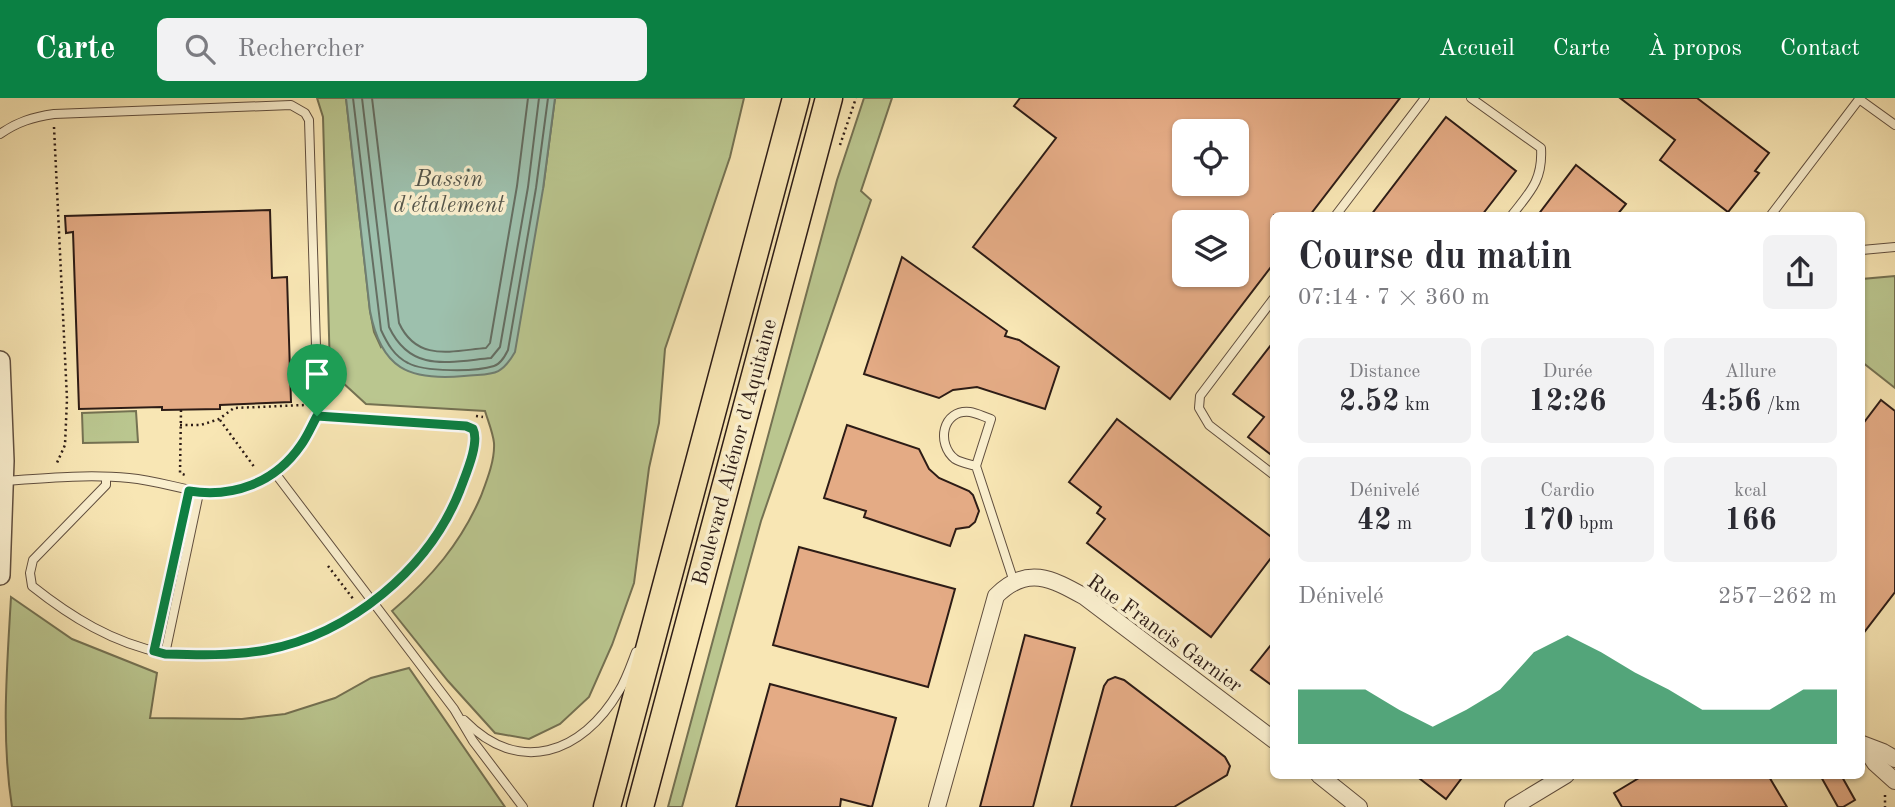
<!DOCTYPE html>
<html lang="fr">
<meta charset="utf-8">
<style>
:root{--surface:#fff;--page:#f2f2f3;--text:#2b2b33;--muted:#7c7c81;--accent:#0b8043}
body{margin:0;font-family:"Old Standard TT",serif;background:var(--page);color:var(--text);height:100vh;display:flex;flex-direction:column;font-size:26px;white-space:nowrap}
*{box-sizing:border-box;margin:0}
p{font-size:23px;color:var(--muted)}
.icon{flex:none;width:38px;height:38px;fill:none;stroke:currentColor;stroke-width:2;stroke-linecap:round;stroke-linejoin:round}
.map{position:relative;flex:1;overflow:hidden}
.side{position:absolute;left:1270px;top:114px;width:595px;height:567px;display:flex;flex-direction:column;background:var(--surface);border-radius:10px;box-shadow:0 2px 5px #0004}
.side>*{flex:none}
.fabs{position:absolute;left:1172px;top:21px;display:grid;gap:14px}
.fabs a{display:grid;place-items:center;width:77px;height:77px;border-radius:10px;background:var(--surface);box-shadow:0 2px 5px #0004;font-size:35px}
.pin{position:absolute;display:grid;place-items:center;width:60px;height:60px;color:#fff;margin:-72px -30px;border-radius:50% 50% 50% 0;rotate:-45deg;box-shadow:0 0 7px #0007}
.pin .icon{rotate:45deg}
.round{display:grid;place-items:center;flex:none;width:74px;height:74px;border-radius:10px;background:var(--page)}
.head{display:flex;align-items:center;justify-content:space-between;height:119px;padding:0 28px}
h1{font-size:38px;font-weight:700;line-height:52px}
.stats{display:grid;grid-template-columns:repeat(3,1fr);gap:10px;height:119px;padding:7px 28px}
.stats div{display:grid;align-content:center;border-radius:10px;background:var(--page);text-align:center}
.stats b{font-size:30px;font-weight:700}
.stats small{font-size:19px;font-weight:400}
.stats p{font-size:19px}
.chart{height:196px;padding:14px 28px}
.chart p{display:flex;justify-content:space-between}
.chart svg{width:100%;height:126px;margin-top:7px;fill:var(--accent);opacity:.7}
header{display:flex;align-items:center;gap:42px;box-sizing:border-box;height:98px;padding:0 35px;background:var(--accent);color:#fff}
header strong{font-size:33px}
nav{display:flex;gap:38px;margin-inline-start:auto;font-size:24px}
.search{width:490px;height:63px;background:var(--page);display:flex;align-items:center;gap:18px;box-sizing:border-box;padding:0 24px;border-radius:10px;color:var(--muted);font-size:26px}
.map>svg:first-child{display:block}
.green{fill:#bac68f;stroke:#747152;stroke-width:2}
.water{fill:#9dc0ad;stroke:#707e71;stroke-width:2}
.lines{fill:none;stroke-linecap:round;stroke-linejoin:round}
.shore{stroke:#656e62;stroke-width:2}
.building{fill:#e4ab85;stroke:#2d1c16;stroke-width:2;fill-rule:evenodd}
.service-casing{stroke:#604e3e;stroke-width:10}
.minor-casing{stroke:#604e3e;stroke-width:18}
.tertiary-casing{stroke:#604e3e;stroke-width:22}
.trunk-casing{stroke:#2d1c16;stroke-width:29}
.path{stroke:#2d1c16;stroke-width:2.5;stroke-dasharray:2 3.5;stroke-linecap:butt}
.service{stroke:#faefce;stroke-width:8}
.minor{stroke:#faefce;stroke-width:16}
.tertiary{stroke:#faefce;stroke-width:19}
.trunk{stroke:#f8e6b4;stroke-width:26}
.route-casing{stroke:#fff;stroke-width:14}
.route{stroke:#0b8043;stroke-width:9}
.labels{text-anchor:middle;stroke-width:7;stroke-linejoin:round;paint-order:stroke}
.street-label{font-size:21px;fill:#2d1c16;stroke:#faefce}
.water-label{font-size:23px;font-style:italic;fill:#54554b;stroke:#faefce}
</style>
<header>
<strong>Carte</strong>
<div class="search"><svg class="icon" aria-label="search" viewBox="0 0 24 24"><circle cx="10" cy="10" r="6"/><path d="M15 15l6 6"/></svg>Rechercher</div>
<nav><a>Accueil</a><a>Carte</a><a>À propos</a><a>Contact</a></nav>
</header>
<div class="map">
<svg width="1895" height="709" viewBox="0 0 1895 709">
<rect width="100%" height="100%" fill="#f8e6b4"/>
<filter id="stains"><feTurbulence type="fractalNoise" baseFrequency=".00286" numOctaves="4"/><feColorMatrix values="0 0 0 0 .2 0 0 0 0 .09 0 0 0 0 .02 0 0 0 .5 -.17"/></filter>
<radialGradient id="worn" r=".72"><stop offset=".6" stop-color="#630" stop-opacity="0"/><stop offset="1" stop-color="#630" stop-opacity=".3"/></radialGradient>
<g class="green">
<path d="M 317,0 L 346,0 L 370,213 L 374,234 L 381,249 L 543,91 L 555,0 L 744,0 L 730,59 L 665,251 L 659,325 L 649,370 L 634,485 L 612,547 L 589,599 L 560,626 L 529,641 L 495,635 L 448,583 L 392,513 C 431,480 461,445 481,398 C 487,382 495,362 494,345 C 493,335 488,323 485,313 L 366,306 L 330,273 L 323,19 Z"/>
<polygon points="864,0 892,0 861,93 871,102 761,423 682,709 668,709 837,82"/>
<polygon points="1895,178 1895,290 1862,264 1862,181"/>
<polygon points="136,313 138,344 83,345 82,315"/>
<path d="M 11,499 L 72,541 L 157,575 L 150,620 L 242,621 L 285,616 L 335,600 L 371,580 L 409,570 L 505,709 L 12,709 C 1,639 7,569 11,499 Z"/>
</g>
<path class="water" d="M 346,0 L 555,0 L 543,91 L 515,254 C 500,280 492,275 464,278 C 409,283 381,271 370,213 Z"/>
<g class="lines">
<g class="shore">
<path d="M 353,0 L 381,232 C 387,245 394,258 408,265 C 424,274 476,274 494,268 C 501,266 505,258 508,252 L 536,90 L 548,0"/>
<path d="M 362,0 L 389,229 C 411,275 448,264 491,260 L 500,249 L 528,89 L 539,0"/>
<path d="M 372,0 L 399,225 C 417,264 451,253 486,250 L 490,245 L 517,88 L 528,0"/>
</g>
</g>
<g class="building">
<path d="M 1020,0 L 1400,0 L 1310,117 L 1274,117 L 1274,165 L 1170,301 L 973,149 L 1056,40 L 1014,8 ZM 1185,33 L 1237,33 L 1237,86 L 1185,86 ZM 1185,124 L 1237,124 L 1237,177 L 1185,177 Z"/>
<polygon points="1620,0 1697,0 1769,55 1755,73 1759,75 1728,114 1660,62 1675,42"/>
<polygon points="1446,19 1516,73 1482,117 1371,117"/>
<polygon points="1576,67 1626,106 1617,117 1538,117"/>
<polygon points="270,112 272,180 287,179 291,304 220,307 220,311 162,312 162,309 79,311 73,134 66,135 65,118"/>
<polygon points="902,159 1007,233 1005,238 1019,242 1059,269 1045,311 977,289 953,292 939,300 864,276"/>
<polygon points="1274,243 1274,359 1248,339 1264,319 1233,296"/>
<polygon points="1881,302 1895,313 1895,494 1862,537 1862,327"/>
<polygon points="1117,321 1274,441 1274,456 1211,539 1087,445 1105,421 1097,415 1101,409 1069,384"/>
<polygon points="847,327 919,351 929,371 939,380 969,393 973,397 979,413 975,424 969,429 956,431 950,448 864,419 866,413 824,400"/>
<polygon points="799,449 955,491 928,589 773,547"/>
<polygon points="1025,537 1075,550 1033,709 980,709"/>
<polygon points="1274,543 1274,589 1251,572"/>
<polygon points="1115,579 1124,582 1225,659 1230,668 1227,677 1174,709 1071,709 1104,588 1108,582"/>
<polygon points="770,586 896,620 872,709 841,701 840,709 736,709"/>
<polygon points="1415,677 1464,677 1446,701"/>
<polygon points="1644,677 1768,677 1787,709 1622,709 1614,695"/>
<polygon points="1820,677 1841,677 1855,702 1843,709 1838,709"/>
</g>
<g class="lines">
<g class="service-casing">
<g id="service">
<path d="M 1471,0 L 1541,50 C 1543,82 1530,94 1512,117"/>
<polyline points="1859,1 1895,27"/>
<path d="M 0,36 C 17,24 33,19 54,16 L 291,7 L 305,15 L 309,22 L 318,313 L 301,347 L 275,375 L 454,611 L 473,643 L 523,709"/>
<polyline points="1336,117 1425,0"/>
<polyline points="1771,117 1860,0"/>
<polyline points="1862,152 1895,149"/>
<polyline points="1274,200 1200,298 1199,310 1209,327 1274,377"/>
<path d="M 976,368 C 970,366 961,365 955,361 C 936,346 942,311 970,314 C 977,315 984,319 991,321 L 976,368 L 1014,484"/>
<path d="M 106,379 L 106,387 L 33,462 L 30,475 L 32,488 C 71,519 113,545 163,555 C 179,559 199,557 215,557 C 233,556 251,555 268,551 C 349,534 427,474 458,396 C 464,381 480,345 473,331 L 466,328 L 317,318"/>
<path d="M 4,383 C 45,380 89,376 129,380 C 187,386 218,412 275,375"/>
<polyline points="165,556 199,395"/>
<path d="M 464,622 C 519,678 582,656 619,593 C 626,582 631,567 636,554"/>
</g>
</g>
<g class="minor-casing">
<g id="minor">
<polyline points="1862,646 1883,654 1895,661"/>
<polyline points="1863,647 1875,665 1895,683"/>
<polyline points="1319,677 1359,709"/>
<path d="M 937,709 L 996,498 C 1027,467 1051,480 1085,499 L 1274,642"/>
<polyline points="1513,709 1566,677"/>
</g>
</g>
<g class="tertiary-casing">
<polyline id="tertiary" points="0,263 4,363 0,477"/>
</g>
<g class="trunk-casing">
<g id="trunk">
<polyline points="607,709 796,0"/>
<polyline points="640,709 829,0"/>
</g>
</g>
<g class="path">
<polyline points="54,29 67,301 65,347 56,367"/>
<polyline points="840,47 856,0"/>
<polyline points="181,312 180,375 185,377"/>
<polyline points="476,318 483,319"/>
<polyline points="220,322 255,370"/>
<polyline points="180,327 201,327 219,321 234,310 305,307"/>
<polyline points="328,468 354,502"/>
<polyline points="1885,697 1885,709"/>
</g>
<use href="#service" class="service"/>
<use href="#minor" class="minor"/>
<use href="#tertiary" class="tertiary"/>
<use href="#trunk" class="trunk"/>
</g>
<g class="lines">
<g class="route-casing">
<path id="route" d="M 317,318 L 466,328 L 473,331 C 480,345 465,378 460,392 C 429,471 350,536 266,552 C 232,558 198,557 165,556 L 154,553 L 189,393 C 233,400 275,385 301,347 C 307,339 312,327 317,318 Z"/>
</g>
<use href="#route" class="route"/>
</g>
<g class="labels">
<g class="street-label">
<text transform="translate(734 354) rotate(-75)" y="7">Boulevard Aliénor d'Aquitaine</text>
<text transform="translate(1165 535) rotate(36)" y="7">Rue Francis Garnier</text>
</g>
<g class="water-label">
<text x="449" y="88">Bassin<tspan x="449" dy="26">d'étalement</tspan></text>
</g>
</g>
<rect width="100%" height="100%" filter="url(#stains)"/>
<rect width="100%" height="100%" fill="url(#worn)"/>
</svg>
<div class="fabs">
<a><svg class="icon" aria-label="locate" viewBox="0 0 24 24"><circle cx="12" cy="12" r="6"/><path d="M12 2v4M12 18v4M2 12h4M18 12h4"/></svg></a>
<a><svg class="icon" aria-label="layers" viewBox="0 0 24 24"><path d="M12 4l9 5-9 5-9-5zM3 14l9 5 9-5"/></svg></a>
</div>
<div class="pin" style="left:317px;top:318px;background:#1e9e55"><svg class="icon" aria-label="arrive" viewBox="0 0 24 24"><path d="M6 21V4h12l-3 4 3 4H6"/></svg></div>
<section class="side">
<div class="head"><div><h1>Course du matin</h1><p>07:14 · 7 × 360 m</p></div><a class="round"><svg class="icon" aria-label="share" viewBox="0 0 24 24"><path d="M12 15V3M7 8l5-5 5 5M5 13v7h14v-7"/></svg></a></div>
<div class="stats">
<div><p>Distance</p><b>2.52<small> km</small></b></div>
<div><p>Durée</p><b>12:26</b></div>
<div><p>Allure</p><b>4:56<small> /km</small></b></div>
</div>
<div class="stats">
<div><p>Dénivelé</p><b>42<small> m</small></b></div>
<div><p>Cardio</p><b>170<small> bpm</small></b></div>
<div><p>kcal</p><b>166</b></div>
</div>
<div class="chart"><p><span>Dénivelé</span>257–262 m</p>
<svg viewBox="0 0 160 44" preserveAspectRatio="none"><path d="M0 44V25L10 25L20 25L30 32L40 38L50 32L60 25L70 12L80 6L90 12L100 19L110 25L120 32L130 32L140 32L150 25L160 25V44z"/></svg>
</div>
</section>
</div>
